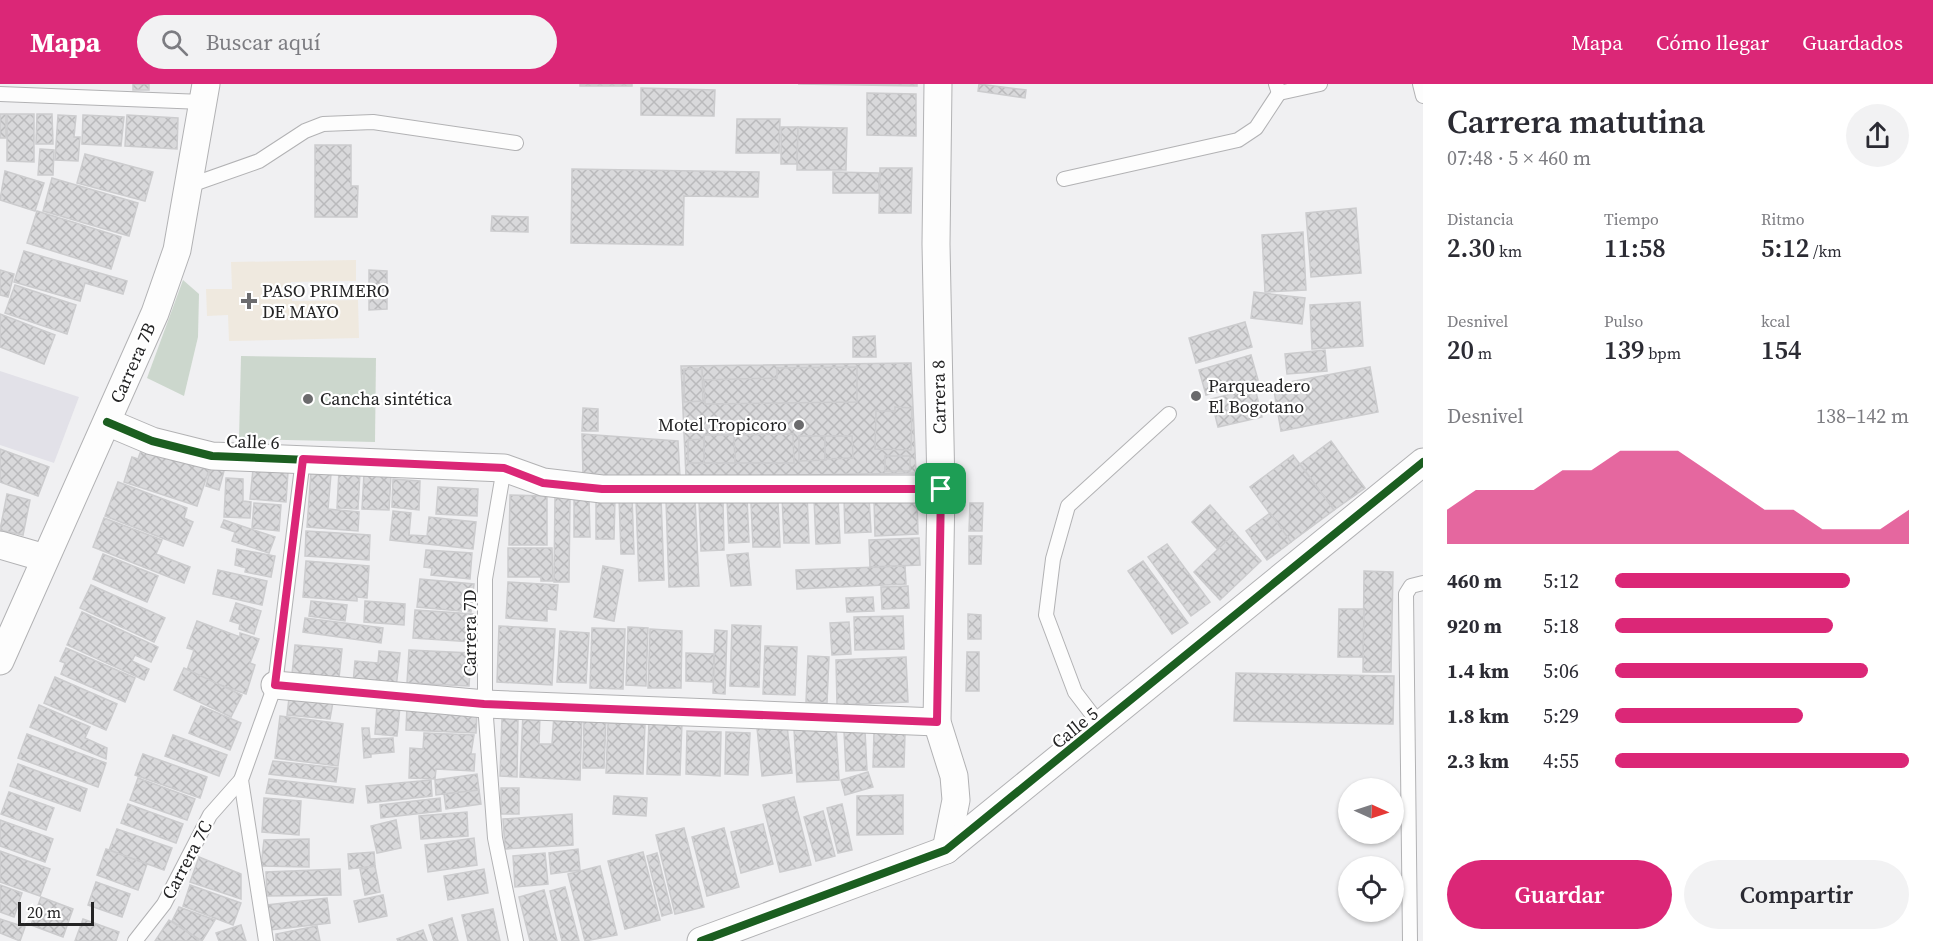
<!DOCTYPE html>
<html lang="es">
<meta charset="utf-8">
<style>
:root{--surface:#fff;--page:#f2f2f3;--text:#2b2b33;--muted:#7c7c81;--accent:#db2777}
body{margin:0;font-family:"Source Serif 4",serif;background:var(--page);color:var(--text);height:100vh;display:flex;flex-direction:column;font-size:22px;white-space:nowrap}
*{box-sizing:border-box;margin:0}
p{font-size:20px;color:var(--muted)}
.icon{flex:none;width:33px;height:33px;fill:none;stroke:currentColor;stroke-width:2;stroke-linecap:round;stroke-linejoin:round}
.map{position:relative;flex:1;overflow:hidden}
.side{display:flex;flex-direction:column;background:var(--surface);width:510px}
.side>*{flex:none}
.needle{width:39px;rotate:93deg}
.buttons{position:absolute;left:1338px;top:694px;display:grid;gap:12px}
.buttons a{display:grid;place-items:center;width:66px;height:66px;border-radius:50%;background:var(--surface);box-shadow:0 2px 4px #0004;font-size:30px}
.scale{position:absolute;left:18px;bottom:15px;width:76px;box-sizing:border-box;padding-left:6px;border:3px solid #242425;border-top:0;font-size:16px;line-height:21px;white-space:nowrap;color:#242425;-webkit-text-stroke:4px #fff;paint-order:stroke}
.pin{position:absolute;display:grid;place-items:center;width:51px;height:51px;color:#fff;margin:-26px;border-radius:12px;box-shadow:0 3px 9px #0006}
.round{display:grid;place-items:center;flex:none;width:63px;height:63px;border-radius:32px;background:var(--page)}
.head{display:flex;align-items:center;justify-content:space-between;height:102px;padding:0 24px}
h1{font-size:33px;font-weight:600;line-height:45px}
.metrics{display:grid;grid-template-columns:repeat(3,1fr);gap:9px;height:102px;padding:6px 24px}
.metrics div{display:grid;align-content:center}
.metrics b{font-size:26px;font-weight:600}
.metrics small{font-size:16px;font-weight:400}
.metrics p{font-size:16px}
.chart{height:168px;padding:12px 24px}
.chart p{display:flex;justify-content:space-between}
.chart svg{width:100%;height:108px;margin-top:6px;fill:var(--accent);opacity:.7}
.button{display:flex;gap:12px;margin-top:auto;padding:12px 24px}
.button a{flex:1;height:69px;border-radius:36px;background:var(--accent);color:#fff;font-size:24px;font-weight:600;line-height:69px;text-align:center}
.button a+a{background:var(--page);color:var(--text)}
ul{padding:0 24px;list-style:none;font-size:20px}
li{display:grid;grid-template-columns:96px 72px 1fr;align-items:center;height:45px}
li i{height:15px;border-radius:8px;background:var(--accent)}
header{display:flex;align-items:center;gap:36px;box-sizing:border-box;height:84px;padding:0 30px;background:var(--accent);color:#fff}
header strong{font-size:28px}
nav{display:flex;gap:33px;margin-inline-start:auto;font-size:21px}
.search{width:420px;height:54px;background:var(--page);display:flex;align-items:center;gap:15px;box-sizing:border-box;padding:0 21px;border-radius:33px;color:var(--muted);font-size:22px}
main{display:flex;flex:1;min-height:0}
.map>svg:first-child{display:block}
.built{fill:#e2e1e8}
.medical{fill:#efe9df}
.grass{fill:#ccd7cd}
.building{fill:url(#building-cross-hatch);stroke:#ccccce;stroke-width:1.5}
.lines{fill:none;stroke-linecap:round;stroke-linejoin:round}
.service-casing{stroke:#b2b2b4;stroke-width:16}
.minor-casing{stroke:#b2b2b4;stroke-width:29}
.service{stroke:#fdfdfd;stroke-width:14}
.minor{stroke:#fdfdfd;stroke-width:27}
.cycleway-casing{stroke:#fff;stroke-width:11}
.cycleway{stroke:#1b5e20;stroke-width:8}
.route-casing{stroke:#fff;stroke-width:12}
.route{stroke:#db2777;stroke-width:8}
.poi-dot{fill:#6b6b6d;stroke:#fff;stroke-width:2}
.labels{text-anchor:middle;stroke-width:4.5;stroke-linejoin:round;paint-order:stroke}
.poi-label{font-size:18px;fill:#242425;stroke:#fff;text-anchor:start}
.street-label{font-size:18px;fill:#242425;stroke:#fff}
</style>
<header>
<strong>Mapa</strong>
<div class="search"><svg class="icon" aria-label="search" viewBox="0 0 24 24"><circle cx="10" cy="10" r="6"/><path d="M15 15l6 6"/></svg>Buscar aquí</div>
<nav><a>Mapa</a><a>Cómo llegar</a><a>Guardados</a></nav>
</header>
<main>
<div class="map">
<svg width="1423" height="857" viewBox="0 0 1423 857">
<defs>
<pattern id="building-cross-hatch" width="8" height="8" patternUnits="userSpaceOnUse" patternTransform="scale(1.5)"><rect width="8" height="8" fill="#d9d9db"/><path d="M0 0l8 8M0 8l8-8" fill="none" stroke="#bababc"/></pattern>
</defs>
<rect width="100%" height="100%" fill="#f0f0f2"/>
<polygon class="built" points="0,287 79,313 54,379 0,361"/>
<polygon class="medical" points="356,176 356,197 291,198 292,217 358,216 359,254 229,257 228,231 207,232 206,205 232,205 231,178"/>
<g class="grass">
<polygon points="183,196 199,210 198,253 184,312 147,294"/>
<polygon points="241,272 376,274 375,358 239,355"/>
</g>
<g class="building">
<rect x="133" y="0" width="16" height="6"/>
<rect x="580" y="0" width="52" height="2"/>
<polygon points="798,0 917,0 917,2"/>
<polygon points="979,0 1026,6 1025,14 978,7"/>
<polygon points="641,4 715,6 714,32 641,31"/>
<polygon points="867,9 916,10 916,52 867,51"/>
<rect x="0" y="30" width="6" height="24"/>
<polygon points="7,30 34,30 34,78 7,77"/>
<polygon points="37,30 52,30 53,60 36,60"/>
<polygon points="58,31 76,32 74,53 80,53 78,77 55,76"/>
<polygon points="83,31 124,33 121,62 82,60"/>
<polygon points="127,31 178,34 177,65 125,62"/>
<polygon points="737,35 780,35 779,69 736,69"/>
<polygon points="781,43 798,43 797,80 781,80"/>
<polygon points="798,43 847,44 846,86 797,86"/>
<polygon points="315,61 351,61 351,102 358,102 357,133 315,133"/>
<polygon points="40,65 54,66 53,91 38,91"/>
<polygon points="85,70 153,88 145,117 77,99"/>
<polygon points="880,84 912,84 911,129 879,129"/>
<polygon points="572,85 759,88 758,113 684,112 683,161 571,159"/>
<polygon points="5,87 44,99 35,127 0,116"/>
<polygon points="833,88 879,89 879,109 833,109"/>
<polygon points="52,94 138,119 129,152 43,127"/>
<polygon points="1356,124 1361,189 1311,193 1306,129"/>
<polygon points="37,127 121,153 111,185 27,159"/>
<polygon points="492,132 528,133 528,148 491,147"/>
<polygon points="1303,148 1306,206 1265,208 1262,151"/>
<polygon points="24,167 127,197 123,210 85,199 80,217 14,198"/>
<polygon points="0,186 14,190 8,213 0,211"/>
<polygon points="369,186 387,187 387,225 369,226"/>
<polygon points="15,201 76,221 67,250 5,229"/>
<polygon points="1254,208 1305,214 1302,240 1251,234"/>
<polygon points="1360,218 1363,262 1312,265 1310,221"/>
<polygon points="0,230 55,251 44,280 0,263"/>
<polygon points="1245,238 1252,263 1196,279 1189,254"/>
<polygon points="875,252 876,273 853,273 853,253"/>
<polygon points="1325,266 1327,287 1287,290 1285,270"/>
<polygon points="1251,271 1258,296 1206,311 1199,286"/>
<polygon points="911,279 916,389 686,393 681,282"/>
<polygon points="857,283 857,318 705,320 704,296 777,294 777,284"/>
<polygon points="1370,283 1378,328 1281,347 1273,301"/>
<polygon points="684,285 702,285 703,317 684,318"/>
<polygon points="1255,304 1262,333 1218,343 1211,315"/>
<polygon points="895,323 912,324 911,366 875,365 876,327 895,327"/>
<polygon points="583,324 598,325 598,347 582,347"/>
<polygon points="582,350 678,357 680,394 583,392"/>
<polygon points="793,350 794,379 735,379 734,351"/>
<polygon points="704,351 734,351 735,379 704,379"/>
<polygon points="799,352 825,352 826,376 799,377"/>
<polygon points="825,352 852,352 853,374 825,375"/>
<polygon points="704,355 704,379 688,379 688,356"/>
<polygon points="1331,357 1365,404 1334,426 1300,380"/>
<polygon points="143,361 210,383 197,422 124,398 132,373 138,375"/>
<polygon points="0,365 49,383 38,412 0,398"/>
<polygon points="1293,371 1334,426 1291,458 1250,403"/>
<rect x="885" y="372" width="25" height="15"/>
<polygon points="212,379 225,383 219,406 206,402"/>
<polygon points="253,385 288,388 286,418 250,415"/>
<polygon points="339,387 360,388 358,425 337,424"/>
<polygon points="311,388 331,390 328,425 359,428 358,447 307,443"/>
<polygon points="364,390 391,391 389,426 362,425"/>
<polygon points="226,394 243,395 243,417 251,418 250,434 224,433"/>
<polygon points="393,395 420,397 419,426 392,423"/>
<polygon points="118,398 187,424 184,434 193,438 183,462 105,432"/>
<polygon points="438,403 478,405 477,432 436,430"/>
<polygon points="7,410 30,416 23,451 0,446"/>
<polygon points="807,410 809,459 784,459 782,411"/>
<polygon points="510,411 547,412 547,461 509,461"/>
<polygon points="574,412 589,412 590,453 574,453"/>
<polygon points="632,412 634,470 621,470 619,413"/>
<polygon points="555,413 570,413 569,498 554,498"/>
<polygon points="661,413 664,496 639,497 636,415"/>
<polygon points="838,413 840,459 816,460 814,414"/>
<polygon points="869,413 871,448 845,449 844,414"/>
<polygon points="917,413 918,450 875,452 874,415"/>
<polygon points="596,414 615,414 614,455 596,455"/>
<polygon points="747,414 749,458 729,459 727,415"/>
<polygon points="695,415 699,502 669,503 666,416"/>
<polygon points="723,416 724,466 701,467 699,417"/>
<polygon points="778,418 780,463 753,463 751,419"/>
<polygon points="254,419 281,421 279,447 252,444"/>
<polygon points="970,419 983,419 982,447 969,447"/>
<polygon points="1210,421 1235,449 1218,466 1192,438"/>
<polygon points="393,427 411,429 409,451 427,452 429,433 476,438 473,465 390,456"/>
<polygon points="1270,429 1291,458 1267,476 1246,447"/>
<polygon points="104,434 162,456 156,470 190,483 184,499 93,463"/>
<polygon points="224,436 275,453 269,469 232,457 235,448 221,443"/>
<polygon points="306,447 370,451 369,476 305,472"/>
<polygon points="1235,449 1261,477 1220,516 1194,488"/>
<polygon points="969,452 982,452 981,480 969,480"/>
<polygon points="919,454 920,481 870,483 869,456"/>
<polygon points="1167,460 1210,518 1191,532 1148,473"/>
<polygon points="508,464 552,464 553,497 541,497 541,493 508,493"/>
<polygon points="237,465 275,472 271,493 245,488 246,484 235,481"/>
<polygon points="426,466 472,469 470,495 431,491 432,484 424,483"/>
<polygon points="748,469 751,501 731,502 727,471"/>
<polygon points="103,470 158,492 147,518 93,495"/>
<polygon points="306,477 369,482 367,514 357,513 357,517 303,513"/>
<polygon points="1143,477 1188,539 1172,550 1128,487"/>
<polygon points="603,482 623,486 614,537 594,533"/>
<polygon points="905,482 906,500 797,505 796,486"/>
<polygon points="218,486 267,497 262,521 213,510"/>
<polygon points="1364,487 1393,488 1391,588 1363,588"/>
<polygon points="420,495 474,500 471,528 417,523"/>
<polygon points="508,498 558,501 556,526 547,525 547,537 506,534"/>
<polygon points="91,501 165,534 154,558 80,524"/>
<polygon points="908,502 909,524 882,525 881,503"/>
<polygon points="873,513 874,527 847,528 846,514"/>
<polygon points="311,517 347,521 345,537 309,532"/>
<polygon points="365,517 405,520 404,541 364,538"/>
<polygon points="236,519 261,527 254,550 239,545 240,540 230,537"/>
<polygon points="1339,525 1364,525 1363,573 1338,573"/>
<polygon points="415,526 475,530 473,558 413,554"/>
<polygon points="82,528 158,563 151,578 135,571 132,577 149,585 144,596 67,561"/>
<polygon points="968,530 981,531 981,555 968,555"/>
<polygon points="903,532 904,565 855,566 854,533"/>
<polygon points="305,534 383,544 381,559 303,548"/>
<polygon points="197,537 240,553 240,549 259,555 250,579 255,581 246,610 186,589 194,566 187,564"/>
<polygon points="849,538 851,570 832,571 830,539"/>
<polygon points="732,541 761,542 759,603 730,602"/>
<polygon points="499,542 555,545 552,601 497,598"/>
<polygon points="628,543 648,544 646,602 626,601"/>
<polygon points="592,544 625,545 623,605 590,604"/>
<polygon points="650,545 682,547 681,604 648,604"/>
<polygon points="715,546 727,547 725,610 713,609"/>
<polygon points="560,547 589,549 586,599 557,598"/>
<polygon points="295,561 342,565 339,594 292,590"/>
<polygon points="765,562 797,563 795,611 763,610"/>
<polygon points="66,564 135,594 125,618 61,590 65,579 60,577"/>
<polygon points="409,566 471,569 469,602 407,599"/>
<polygon points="379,567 400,569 396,604 353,600 355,577 378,579"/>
<polygon points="967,568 979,568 979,607 966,607"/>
<polygon points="686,569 714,570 713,598 686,597"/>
<polygon points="808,572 829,573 827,619 806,618"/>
<polygon points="906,573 908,618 837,621 836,576"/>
<polygon points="184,584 242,611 231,633 174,606"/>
<polygon points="1236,589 1394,592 1393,640 1234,637"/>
<polygon points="55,593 117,620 106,646 44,619"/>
<polygon points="289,614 333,618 330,635 287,631"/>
<polygon points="39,621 90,643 85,654 107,664 106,675 30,643"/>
<polygon points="377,621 400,623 397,652 375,650"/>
<polygon points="201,622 241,639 230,666 189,649"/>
<polygon points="407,622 477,626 476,649 406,646"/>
<polygon points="523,630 540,630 539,660 552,660 554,630 582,631 580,696 520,693"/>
<polygon points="280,632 343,640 338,682 275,674"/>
<polygon points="502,634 518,635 517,693 500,692"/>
<polygon points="584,635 606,636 604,684 583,684"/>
<polygon points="649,637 682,638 680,691 647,690"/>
<polygon points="608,639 645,640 643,690 606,689"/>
<polygon points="787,641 792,689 762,692 757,644"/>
<polygon points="836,643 839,696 797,698 794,645"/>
<polygon points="362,644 369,644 370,655 393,654 394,668 371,670 371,673 364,674"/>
<polygon points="687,647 721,648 720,692 686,690"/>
<polygon points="844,647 865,647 867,686 846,687"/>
<polygon points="726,648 750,649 748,691 725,690"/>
<polygon points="874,648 905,649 904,683 873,683"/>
<polygon points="424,649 474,651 471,670 475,670 474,687 436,685 435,695 409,694 410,664 423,665"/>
<polygon points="27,650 106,679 98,703 18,674"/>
<polygon points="173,651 227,671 219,692 165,672"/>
<polygon points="143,670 207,693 200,714 135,691"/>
<polygon points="273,677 338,684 336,698 269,690"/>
<polygon points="18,680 87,705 80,727 10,702"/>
<polygon points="868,688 873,703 845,711 841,696"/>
<polygon points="477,690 479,706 436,711 435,696"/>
<polygon points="138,694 195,715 187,736 130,716"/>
<polygon points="269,695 355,705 353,719 266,709"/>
<polygon points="431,696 432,712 368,719 366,702"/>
<rect x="501" y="704" width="18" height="26"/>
<polygon points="479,706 481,720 446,725 444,710"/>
<polygon points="9,708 54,724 46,746 1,730"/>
<polygon points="903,711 903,750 857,751 857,712"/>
<polygon points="614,712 647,714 646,732 613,730"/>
<polygon points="794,713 811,781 780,788 763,721"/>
<polygon points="264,714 301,717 299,751 262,748"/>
<polygon points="440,714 441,727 381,734 380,721"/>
<polygon points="128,720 183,740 176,759 121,739"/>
<polygon points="842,720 852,766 838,769 827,724"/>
<polygon points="823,727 835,772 816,777 804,733"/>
<polygon points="467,728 468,752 421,755 419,732"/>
<polygon points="572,730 573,761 505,765 503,735"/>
<polygon points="0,736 53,755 45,778 0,762"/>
<polygon points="396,736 401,764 377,769 371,742"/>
<polygon points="763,740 773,780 741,789 731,748"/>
<polygon points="684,744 704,823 675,830 656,751"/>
<polygon points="724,744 739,803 707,812 692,753"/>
<polygon points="117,745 172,764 164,786 109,766"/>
<polygon points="474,754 477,781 428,788 425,761"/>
<polygon points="309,755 309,783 261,782 264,756"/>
<polygon points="106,765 147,780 138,806 97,791"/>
<polygon points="578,765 580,786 551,790 549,769"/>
<polygon points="0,767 50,785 40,812 0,798"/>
<polygon points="374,768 375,782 349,785 348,770"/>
<polygon points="643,768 660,836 625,845 608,777"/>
<polygon points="545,769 548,800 515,803 513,772"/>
<polygon points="657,769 672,829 662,832 647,772"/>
<polygon points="199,773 241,790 241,815 190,798"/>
<polygon points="375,782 380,808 365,811 360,785"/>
<polygon points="600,782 617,851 585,857 568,790"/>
<polygon points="340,785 341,811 267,812 266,788"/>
<polygon points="484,785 488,809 448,816 444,792"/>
<polygon points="96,798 130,810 122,833 88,821"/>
<polygon points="0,801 22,809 14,833 0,828"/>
<polygon points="190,801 241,819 233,841 183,822"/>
<polygon points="565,803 579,857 562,857 550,807"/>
<polygon points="544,806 557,857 530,857 519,813"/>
<polygon points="383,811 387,832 359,838 354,817"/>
<polygon points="41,813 73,825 63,853 31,841"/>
<polygon points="327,814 330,839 270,846 267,821"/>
<polygon points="179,823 215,836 202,857 172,837"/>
<polygon points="493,825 500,857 468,857 462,831"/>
<polygon points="452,834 458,857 434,857 429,841"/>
<polygon points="0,835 25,843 20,857 0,849"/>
<polygon points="83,835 119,848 116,857 75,857"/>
<polygon points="169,836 199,856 199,857 155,857"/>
<polygon points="241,841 246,857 219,857 216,849"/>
<polygon points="317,842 320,857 276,857 276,850"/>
<polygon points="423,846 427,857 398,857 397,855"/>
</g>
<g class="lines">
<g class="service-casing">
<g id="service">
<polyline points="1276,0 1279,9 1320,0"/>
<polyline points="1420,0 1423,12"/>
<polyline points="0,10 203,18"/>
<polyline points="1064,95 1238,56 1256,44 1279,9"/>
<polyline points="188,102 259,77 305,47 323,40 373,38 516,59"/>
<polyline points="504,384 485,495 485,620 495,754 516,857"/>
<polyline points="1101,642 1075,608 1046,531 1053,475 1068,422 1169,330"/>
<polyline points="135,857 164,820 210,731 241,696"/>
<polyline points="266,857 241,696 275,601 303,375"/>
<polyline points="1410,857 1406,510 1411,502 1423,499"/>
</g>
</g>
<g class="minor-casing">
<g id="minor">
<polyline points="938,0 936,160 941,405 937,638 954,692 956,716 946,766"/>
<polyline points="107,338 152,357 212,372 504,384 543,398 602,405 941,405"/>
<polyline points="0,461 45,474"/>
<polyline points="0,577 155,229 177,166 206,0"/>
<polyline points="275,601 485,620 937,638"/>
<polyline points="701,857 946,766 1423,378"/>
</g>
</g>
<use href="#service" class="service"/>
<use href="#minor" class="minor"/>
<g class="cycleway-casing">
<g id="cycleway">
<polyline points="107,338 152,357 212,372 504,384 543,398 602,405 941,405"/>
<polyline points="275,601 485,620 937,638"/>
<polyline points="701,857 946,766 1423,378"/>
</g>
</g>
<use href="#cycleway" class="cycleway"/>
</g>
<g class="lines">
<g class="route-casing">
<polygon id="route" points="303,375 504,384 543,399 602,405 941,405 937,638 484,620 275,601"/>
</g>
<use href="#route" class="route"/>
</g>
<g class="poi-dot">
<path d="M246 208h6v6h6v6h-6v6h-6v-6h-6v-6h6z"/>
<circle cx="1196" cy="312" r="6"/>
<circle cx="308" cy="315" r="6"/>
<circle cx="799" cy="341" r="6"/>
</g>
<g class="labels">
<g class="poi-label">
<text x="262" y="213">PASO PRIMERO<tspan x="262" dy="21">DE MAYO</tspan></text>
<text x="1208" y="308">Parqueadero<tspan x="1208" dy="21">El Bogotano</tspan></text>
<text x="320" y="321">Cancha sintética</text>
<text x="787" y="347" text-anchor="end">Motel Tropicoro</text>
</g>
<g class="street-label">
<text transform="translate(133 279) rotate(-66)" y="6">Carrera 7B</text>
<text transform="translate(939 313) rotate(-91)" y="6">Carrera 8</text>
<text transform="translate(253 358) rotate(2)" y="6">Calle 6</text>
<text transform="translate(470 549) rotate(-90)" y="6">Carrera 7D</text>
<text transform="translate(1075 644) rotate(-39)" y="6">Calle 5</text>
<text transform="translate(187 776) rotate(-62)" y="6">Carrera 7C</text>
</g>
</g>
</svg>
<div class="buttons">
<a><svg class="needle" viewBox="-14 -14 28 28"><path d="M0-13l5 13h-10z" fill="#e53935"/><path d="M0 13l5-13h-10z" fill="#7c7c81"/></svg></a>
<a><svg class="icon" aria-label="locate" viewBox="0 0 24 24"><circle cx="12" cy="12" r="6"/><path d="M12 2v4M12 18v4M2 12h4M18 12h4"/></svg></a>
</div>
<div class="scale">20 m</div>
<div class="pin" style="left:941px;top:405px;background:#1e9e55"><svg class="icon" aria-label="arrive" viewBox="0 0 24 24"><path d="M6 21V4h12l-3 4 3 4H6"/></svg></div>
</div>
<section class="side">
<div class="head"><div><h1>Carrera matutina</h1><p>07:48 · 5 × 460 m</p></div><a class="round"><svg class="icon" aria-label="share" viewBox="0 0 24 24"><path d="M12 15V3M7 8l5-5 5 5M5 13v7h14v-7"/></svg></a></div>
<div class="metrics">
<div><p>Distancia</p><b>2.30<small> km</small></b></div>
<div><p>Tiempo</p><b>11:58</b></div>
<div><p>Ritmo</p><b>5:12<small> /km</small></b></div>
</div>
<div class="metrics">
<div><p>Desnivel</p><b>20<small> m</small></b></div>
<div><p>Pulso</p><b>139<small> bpm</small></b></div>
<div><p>kcal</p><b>154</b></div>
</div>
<div class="chart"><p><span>Desnivel</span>138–142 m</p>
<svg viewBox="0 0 160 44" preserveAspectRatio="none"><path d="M0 44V30L10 22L20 22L30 22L40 14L50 14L60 6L70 6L80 6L90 14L100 22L110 30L120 30L130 38L140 38L150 38L160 30V44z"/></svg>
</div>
<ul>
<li><b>460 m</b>5:12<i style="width:80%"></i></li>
<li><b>920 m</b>5:18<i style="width:74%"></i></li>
<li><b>1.4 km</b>5:06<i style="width:86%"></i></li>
<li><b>1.8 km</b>5:29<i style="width:64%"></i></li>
<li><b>2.3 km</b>4:55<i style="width:100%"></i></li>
</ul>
<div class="button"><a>Guardar</a><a>Compartir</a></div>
</section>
</main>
